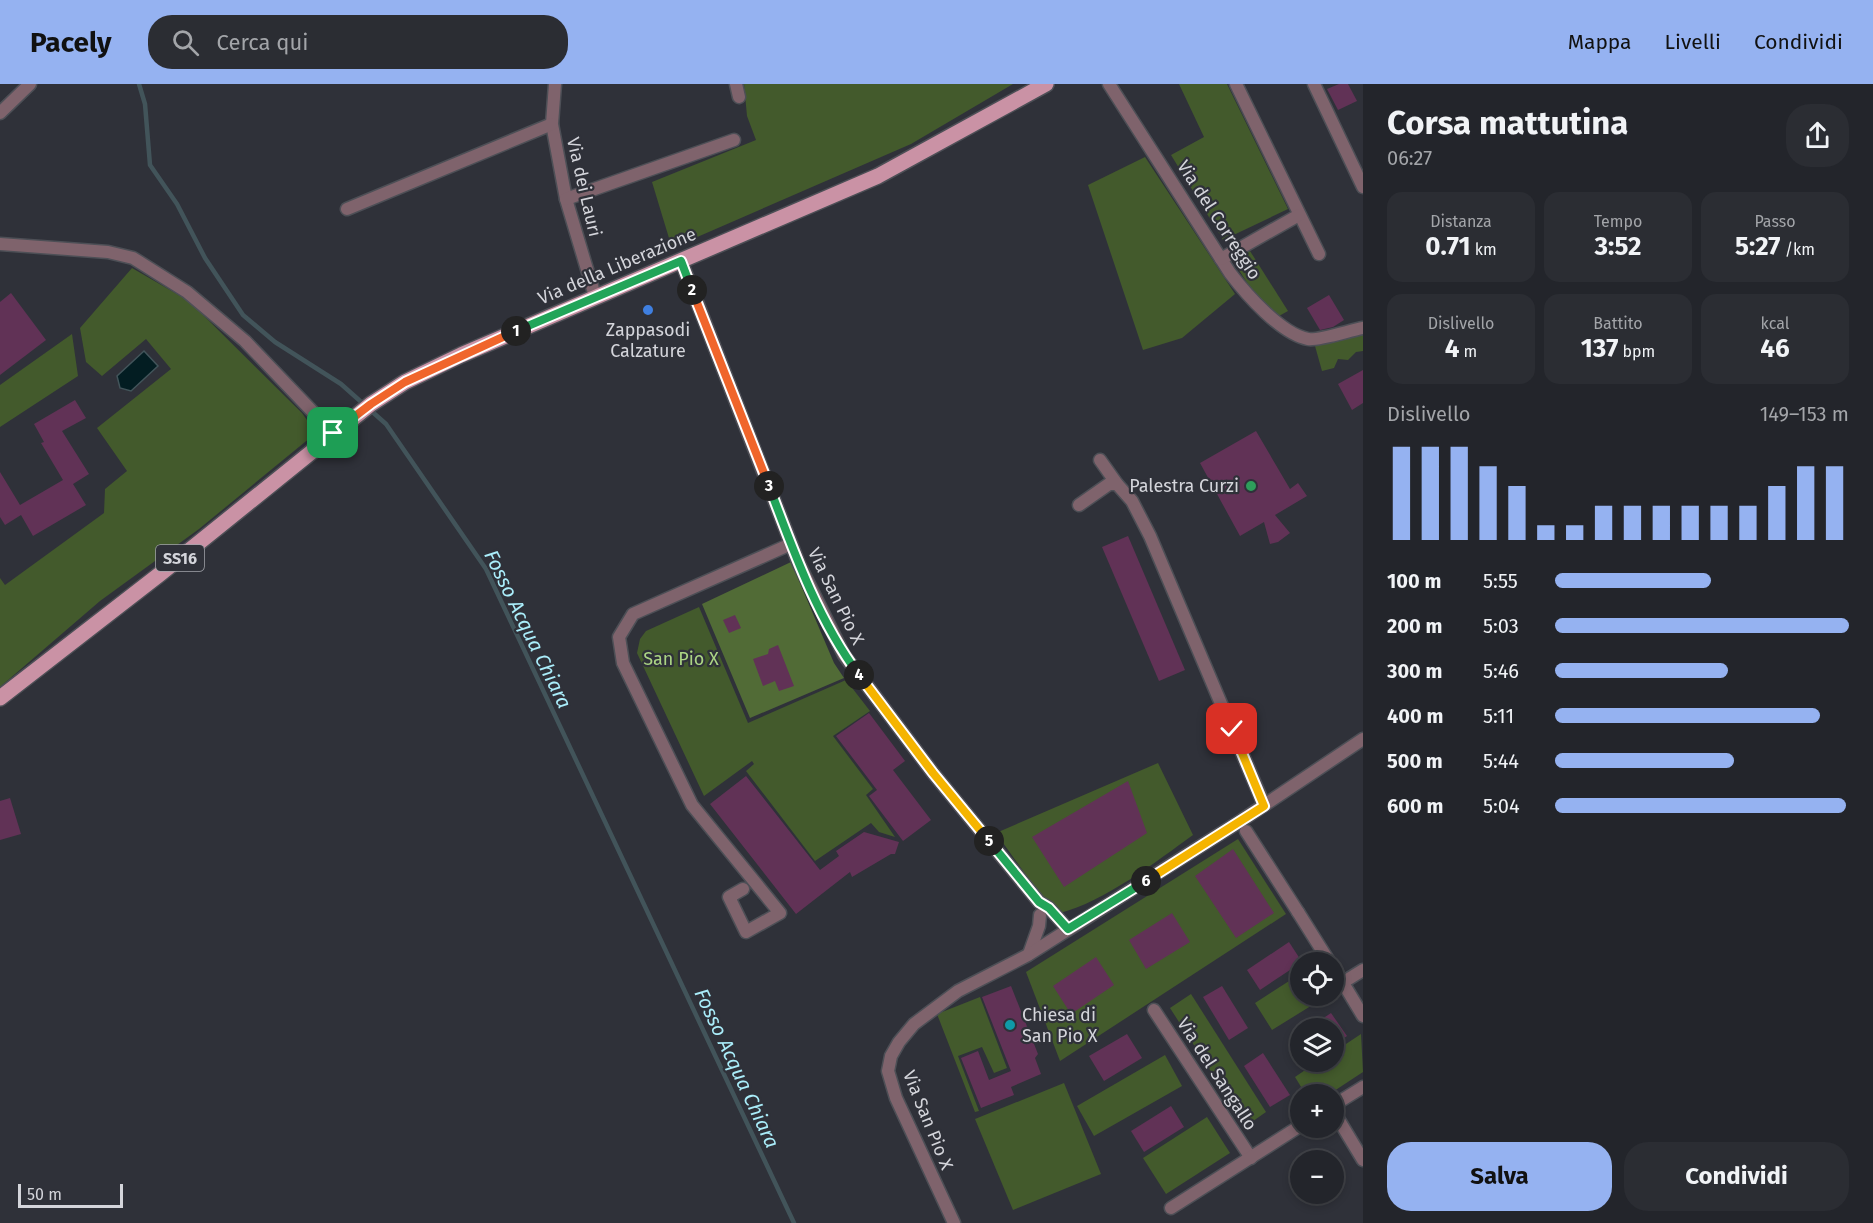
<!DOCTYPE html>
<html lang="it">
<meta charset="utf-8">
<style>
:root{--surface:#23252b;--page:#2b2d33;--text:#f1f3f6;--muted:#a3a5a9;--line:#404247;--accent:#95b2f1}
body{margin:0;font-family:"Fira Sans",sans-serif;background:var(--page);color:var(--text);height:100vh;display:flex;flex-direction:column;font-size:22px;white-space:nowrap}
*{box-sizing:border-box;margin:0}
p{font-size:20px;color:var(--muted)}
.icon{flex:none;width:33px;height:33px;fill:none;stroke:currentColor;stroke-width:2;stroke-linecap:round;stroke-linejoin:round}
.map{position:relative;flex:1;overflow:hidden}
.drawer{display:flex;flex-direction:column;background:var(--surface);width:510px}
.drawer>*{flex:none}
.controls{position:absolute;left:1290px;top:868px;display:grid;gap:12px}
.controls a{display:grid;place-items:center;width:54px;height:54px;border-radius:50%;background:var(--surface);box-shadow:0 3px 9px #0003,0 0 0 2px var(--line);font-size:30px}
.scale{position:absolute;left:18px;bottom:15px;width:105px;box-sizing:border-box;padding-left:6px;border:3px solid #d4d5db;border-top:0;font-size:16px;line-height:21px;white-space:nowrap;color:#d4d5db;-webkit-text-stroke:4px #2f3139;paint-order:stroke}
.pin{position:absolute;display:grid;place-items:center;width:51px;height:51px;color:#fff;margin:-26px;border-radius:12px;box-shadow:0 3px 9px #0006}
.km{position:absolute;width:30px;height:30px;margin:-15px;border-radius:50%;background:#222;color:#fff;font-size:16px;line-height:30px;text-align:center}
.round{display:grid;place-items:center;flex:none;width:63px;height:63px;border-radius:24px;background:var(--page)}
.overview{display:flex;align-items:center;justify-content:space-between;height:102px;padding:0 24px}
h1{font-size:33px;font-weight:700;line-height:45px}
.figures{display:grid;grid-template-columns:repeat(3,1fr);gap:9px;height:102px;padding:6px 24px}
.figures div{display:grid;align-content:center;border-radius:15px;background:var(--page);text-align:center}
.figures b{font-size:26px;font-weight:700}
.figures small{font-size:16px;font-weight:400}
.figures p{font-size:16px}
.chart{height:168px;padding:12px 24px}
.chart p{display:flex;justify-content:space-between}
.chart svg{width:100%;height:108px;margin-top:6px;stroke:var(--accent);stroke-width:6}
.cta{display:flex;gap:12px;margin-top:auto;padding:12px 24px}
.cta a{flex:1;height:69px;border-radius:24px;background:var(--accent);color:#111;font-size:24px;font-weight:700;line-height:69px;text-align:center}
.cta a+a{background:var(--page);color:var(--text)}
ul{padding:0 24px;list-style:none;font-size:20px}
li{display:grid;grid-template-columns:96px 72px 1fr;align-items:center;height:45px}
li i{height:15px;border-radius:8px;background:var(--accent)}
header{display:flex;align-items:center;gap:36px;box-sizing:border-box;height:84px;padding:0 30px;background:var(--accent);color:#111}
header strong{font-size:28px}
nav{display:flex;gap:33px;margin-inline-start:auto;font-size:21px}
.search{width:420px;height:54px;background:var(--page);display:flex;align-items:center;gap:15px;box-sizing:border-box;padding:0 21px;border-radius:24px;color:var(--muted);font-size:22px}
main{display:flex;flex:1;min-height:0}
.map>svg:first-child{display:block}
.green{fill:#435a2c}
.forest{fill:#516b36}
.water{fill:#031d22;stroke:#42545a;stroke-width:1.5}
.lines{fill:none;stroke-linecap:round;stroke-linejoin:round}
.stream{stroke:#42545a;stroke-width:4.5}
.building{fill:#613256}
.pedestrian-casing{stroke:#4d4f56;stroke-width:15}
.minor-casing{stroke:#4d4f56;stroke-width:15}
.tertiary-casing{stroke:#4d4f56;stroke-width:15}
.primary-casing{stroke:#4d4f56;stroke-width:18}
.pedestrian{stroke:#7f636c;stroke-width:12}
.minor{stroke:#7f636c;stroke-width:12}
.tertiary{stroke:#7f636c;stroke-width:12}
.primary{stroke:#ca92a5;stroke-width:15}
.split-1-casing{stroke:#fff;stroke-width:12}
.split-2-casing{stroke:#fff;stroke-width:12}
.split-3-casing{stroke:#fff;stroke-width:12}
.split-4-casing{stroke:#fff;stroke-width:12}
.split-5-casing{stroke:#fff;stroke-width:12}
.split-6-casing{stroke:#fff;stroke-width:12}
.split-7-casing{stroke:#fff;stroke-width:12}
.split-1{stroke:#f0652b;stroke-width:8}
.split-2{stroke:#22a559;stroke-width:8}
.split-3{stroke:#f0652b;stroke-width:8}
.split-4{stroke:#22a559;stroke-width:8}
.split-5{stroke:#f5b400;stroke-width:8}
.split-6{stroke:#22a559;stroke-width:8}
.split-7{stroke:#f5b400;stroke-width:8}
.shop-dot{fill:#3f7fe0;stroke:#2f3139;stroke-width:2}
.leisure-dot{fill:#2e9e5b;stroke:#2f3139;stroke-width:2}
.culture-dot{fill:#0f9aa8;stroke:#2f3139;stroke-width:2}
.labels{text-anchor:middle;stroke-width:4.5;stroke-linejoin:round;paint-order:stroke}
.shield{fill:#2f3139;stroke:#a2a4aa;stroke-width:1.5}
.shield-label{font-size:16px;font-weight:bold;fill:#d4d5db}
.street-label{font-size:18px;fill:#d4d5db;stroke:#2f3139}
.poi-label{font-size:18px;fill:#d4d5db;stroke:#2f3139}
.park-label{font-size:18px;fill:#abd484;stroke:#2f3139}
.water-label{font-size:20px;font-style:italic;fill:#aaedfa;stroke:#2f3139}
</style>
<header>
<strong>Pacely</strong>
<div class="search"><svg class="icon" aria-label="search" viewBox="0 0 24 24"><circle cx="10" cy="10" r="6"/><path d="M15 15l6 6"/></svg>Cerca qui</div>
<nav><a>Mappa</a><a>Livelli</a><a>Condividi</a></nav>
</header>
<main>
<div class="map">
<svg width="1363" height="1139" viewBox="0 0 1363 1139">
<rect width="100%" height="100%" fill="#2f3139"/>
<g class="green">
<polygon points="744,0 1013,0 911,60 672,164 652,98 756,56 747,32"/>
<polygon points="1179,0 1227,0 1288,125 1223,156 1171,71 1204,53"/>
<polygon points="1145,73 1235,210 1182,254 1143,266 1088,101"/>
<polygon points="1250,167 1288,227 1279,232 1255,211 1233,177"/>
<polygon points="132,184 189,217 302,329 316,349 199,445 100,517 0,603 0,494 5,501 104,429 105,405 127,387 97,344 171,285 146,255 102,292 86,278 80,244"/>
<polygon points="72,250 78,292 0,343 0,301"/>
<polygon points="1363,251 1363,267 1356,268 1348,276 1338,275 1334,284 1322,287 1315,262"/>
<polygon points="699,523 748,639 846,596 870,627 833,652 873,705 866,711 895,753 879,748 871,739 815,777 746,687 754,680 752,677 704,712 637,569 640,555 646,547"/>
<path d="M 1158,679 L 1193,751 C 1157,777 1104,818 1060,829 L 1043,815 L 996,749 Z"/>
<polygon points="1238,755 1286,830 1060,977 1026,888"/>
<polygon points="1300,890 1300,912 1327,912 1272,946 1255,919"/>
<polygon points="1191,910 1266,1028 1246,1042 1170,924"/>
<polygon points="980,913 1007,984 994,989 982,963 958,972 979,1027 975,1028 937,930"/>
<polygon points="1361,950 1363,988 1328,1011 1306,1011 1295,993 1317,978 1334,978 1334,968"/>
<polygon points="1165,971 1182,1002 1094,1052 1077,1022"/>
<polygon points="1064,999 1101,1090 1013,1126 975,1035"/>
<polygon points="1207,1033 1230,1069 1166,1110 1143,1074"/>
</g>
<polygon class="forest" points="791,478 834,579 844,594 750,634 702,520"/>
<polygon class="water" points="144,267 158,282 131,307 120,304 117,292"/>
<g class="lines">
<polyline class="stream" points="139,0 145,20 150,81 177,120 205,174 243,231 275,258 341,300 386,340 486,485 794,1139"/>
</g>
<g class="building">
<polygon points="1339,0 1348,0 1357,17 1338,26 1327,5"/>
<polygon points="11,209 46,256 0,291 0,218"/>
<polygon points="1329,211 1344,236 1333,243 1320,246 1307,224"/>
<polygon points="1363,286 1363,319 1352,326 1338,300"/>
<polygon points="75,316 86,334 62,347 89,390 73,400 86,421 33,452 21,431 5,441 0,433 0,388 20,421 63,396 41,359 44,358 34,340"/>
<polygon points="1256,347 1290,405 1298,399 1307,412 1275,431 1290,449 1278,458 1270,460 1264,438 1240,452 1200,379"/>
<polygon points="1128,452 1185,586 1159,597 1102,463"/>
<polygon points="735,531 741,544 729,549 723,536"/>
<polygon points="778,561 794,602 779,607 775,597 763,602 753,575 768,570 769,565"/>
<polygon points="869,629 905,677 893,686 931,736 903,757 869,712 877,706 836,652"/>
<polygon points="746,692 820,786 839,772 836,767 864,748 899,758 895,770 891,770 852,793 850,788 796,830 710,720"/>
<polygon points="1128,697 1147,749 1064,803 1032,753"/>
<polygon points="10,714 21,750 0,756 0,717"/>
<polygon points="1233,765 1274,829 1236,854 1195,792"/>
<polygon points="1172,829 1190,858 1146,885 1129,856"/>
<polygon points="1289,858 1302,878 1260,906 1247,886"/>
<polygon points="1096,873 1114,901 1071,930 1053,902"/>
<polygon points="1011,902 1038,970 1035,974 1041,990 1011,1003 1014,1011 981,1024 961,974 978,967 989,996 1011,987 982,913"/>
<polygon points="1222,902 1248,944 1229,956 1203,913"/>
<polygon points="1331,929 1347,952 1334,961 1334,945 1307,945"/>
<polygon points="1127,950 1142,974 1104,997 1089,972"/>
<polygon points="1263,969 1290,1011 1270,1023 1244,982"/>
<polygon points="1171,1022 1184,1043 1144,1068 1131,1047"/>
</g>
<g class="lines">
<g class="pedestrian-casing">
<polyline id="pedestrian" points="1246,747 1298,828"/>
</g>
<g class="minor-casing">
<g id="minor">
<polyline points="555,0 552,40 566,115 595,212"/>
<polyline points="736,0 739,13"/>
<path d="M 1109,0 L 1230,189 C 1246,210 1281,250 1308,255 C 1318,257 1351,246 1363,244"/>
<polyline points="1236,0 1319,170"/>
<polyline points="1314,0 1363,103"/>
<polyline points="566,115 734,56"/>
<polyline points="347,125 552,40"/>
<polyline points="0,160 108,168 133,174 187,208 245,257 333,349"/>
<polyline points="1221,175 1299,131"/>
<polyline points="681,177 799,480 844,571 933,689 1039,818 1049,824 1068,845"/>
<polyline points="1100,376 1117,400"/>
<polyline points="1079,421 1109,400 1117,400 1132,417 1150,452 1264,721"/>
<polyline points="743,805 729,813 746,848 780,829 692,721 623,579 619,553 633,530 791,460"/>
<polyline points="1298,828 1330,879"/>
<polyline points="1029,870 1039,842 1040,831"/>
<polyline points="1334,884 1363,932"/>
<polyline points="1342,899 1363,886"/>
<polyline points="1154,926 1251,1074"/>
<polyline points="1334,1021 1363,1003"/>
<polyline points="1334,1028 1363,1076"/>
<polyline points="1171,1124 1300,1042"/>
<polyline points="954,1139 896,1014 888,987 891,972 899,958 914,940 958,907 1028,871 1242,736 1363,655"/>
</g>
</g>
<g class="tertiary-casing">
<polyline id="tertiary" points="0,29 30,0"/>
</g>
<g class="primary-casing">
<polyline id="primary" points="0,614 160,490 371,320 405,298 461,271 878,92 1046,0"/>
</g>
<use href="#pedestrian" class="pedestrian"/>
<use href="#minor" class="minor"/>
<use href="#tertiary" class="tertiary"/>
<use href="#primary" class="primary"/>
</g>
<g class="lines">
<g class="split-1-casing">
<polyline id="split-1" points="333,349 371,320 405,298 516,247"/>
</g>
<g class="split-2-casing">
<polyline id="split-2" points="516,247 681,177 692,206"/>
</g>
<g class="split-3-casing">
<polyline id="split-3" points="692,206 769,402"/>
</g>
<g class="split-4-casing">
<path id="split-4" d="M 769,402 C 793,466 818,536 859,591"/>
</g>
<g class="split-5-casing">
<polyline id="split-5" points="859,591 933,689 989,757"/>
</g>
<g class="split-6-casing">
<polyline id="split-6" points="989,757 1039,818 1049,824 1068,845 1146,797"/>
</g>
<g class="split-7-casing">
<polyline id="split-7" points="1146,797 1264,722 1232,645"/>
</g>
<use href="#split-1" class="split-1"/>
<use href="#split-2" class="split-2"/>
<use href="#split-3" class="split-3"/>
<use href="#split-4" class="split-4"/>
<use href="#split-5" class="split-5"/>
<use href="#split-6" class="split-6"/>
<use href="#split-7" class="split-7"/>
</g>
<circle class="shop-dot" cx="648" cy="226" r="6"/>
<circle class="leisure-dot" cx="1251" cy="402" r="6"/>
<circle class="culture-dot" cx="1010" cy="941" r="6"/>
<g class="labels">
<rect class="shield" x="156" y="461" width="48" height="26" rx="4.5"/>
<g class="shield-label">
<text x="180" y="480">SS16</text>
</g>
<g class="street-label">
<text transform="translate(584 103) rotate(77)" y="6">Via dei Lauri</text>
<text transform="translate(1219 136) rotate(57)" y="6">Via del Correggio</text>
<text transform="translate(617 182) rotate(-23)" y="6">Via della Liberazione</text>
<text transform="translate(836 512) rotate(64)" y="6">Via San Pio X</text>
<text transform="translate(1217 990) rotate(57)" y="6">Via del Sangallo</text>
<text transform="translate(928 1036) rotate(68)" y="6">Via San Pio X</text>
</g>
<g class="poi-label">
<text x="648" y="252">Zappasodi<tspan x="648" dy="21">Calzature</tspan></text>
<text x="1239" y="408" text-anchor="end">Palestra Curzi</text>
<text x="1022" y="937" text-anchor="start">Chiesa di<tspan x="1022" dy="21">San Pio X</tspan></text>
</g>
<g class="park-label">
<text x="681" y="581">San Pio X</text>
</g>
<g class="water-label">
<text transform="translate(528 545) rotate(64)" y="7">Fosso Acqua Chiara</text>
<text transform="translate(737 984) rotate(65)" y="7">Fosso Acqua Chiara</text>
</g>
</g>
</svg>
<div class="controls">
<a><svg class="icon" aria-label="locate" viewBox="0 0 24 24"><circle cx="12" cy="12" r="6"/><path d="M12 2v4M12 18v4M2 12h4M18 12h4"/></svg></a>
<a><svg class="icon" aria-label="layers" viewBox="0 0 24 24"><path d="M12 4l9 5-9 5-9-5zM3 14l9 5 9-5"/></svg></a>
<a>+</a>
<a>−</a>
</div>
<div class="scale">50 m</div>
<div class="pin" style="left:333px;top:349px;background:#1e9e55"><svg class="icon" aria-label="arrive" viewBox="0 0 24 24"><path d="M6 21V4h12l-3 4 3 4H6"/></svg></div>
<div class="pin" style="left:1232px;top:645px;background:#d93025"><svg class="icon" aria-label="check" viewBox="0 0 24 24"><path d="M5 12l5 5 9-10"/></svg></div>
<b class="km" style="left:516px;top:247px">1</b>
<b class="km" style="left:692px;top:206px">2</b>
<b class="km" style="left:769px;top:402px">3</b>
<b class="km" style="left:859px;top:591px">4</b>
<b class="km" style="left:989px;top:757px">5</b>
<b class="km" style="left:1146px;top:797px">6</b>
</div>
<section class="drawer">
<div class="overview"><div><h1>Corsa mattutina</h1><p>06:27</p></div><a class="round"><svg class="icon" aria-label="share" viewBox="0 0 24 24"><path d="M12 15V3M7 8l5-5 5 5M5 13v7h14v-7"/></svg></a></div>
<div class="figures">
<div><p>Distanza</p><b>0.71<small> km</small></b></div>
<div><p>Tempo</p><b>3:52</b></div>
<div><p>Passo</p><b>5:27<small> /km</small></b></div>
</div>
<div class="figures">
<div><p>Dislivello</p><b>4<small> m</small></b></div>
<div><p>Battito</p><b>137<small> bpm</small></b></div>
<div><p>kcal</p><b>46</b></div>
</div>
<div class="chart"><p><span>Dislivello</span>149–153 m</p>
<svg viewBox="0 0 160 44" preserveAspectRatio="none"><path d="M5 44V6M15 44V6M25 44V6M35 44V14M45 44V22M55 44V38M65 44V38M75 44V30M85 44V30M95 44V30M105 44V30M115 44V30M125 44V30M135 44V22M145 44V14M155 44V14"/></svg>
</div>
<ul>
<li><b>100 m</b>5:55<i style="width:53%"></i></li>
<li><b>200 m</b>5:03<i style="width:100%"></i></li>
<li><b>300 m</b>5:46<i style="width:59%"></i></li>
<li><b>400 m</b>5:11<i style="width:90%"></i></li>
<li><b>500 m</b>5:44<i style="width:61%"></i></li>
<li><b>600 m</b>5:04<i style="width:99%"></i></li>
</ul>
<div class="cta"><a>Salva</a><a>Condividi</a></div>
</section>
</main>
